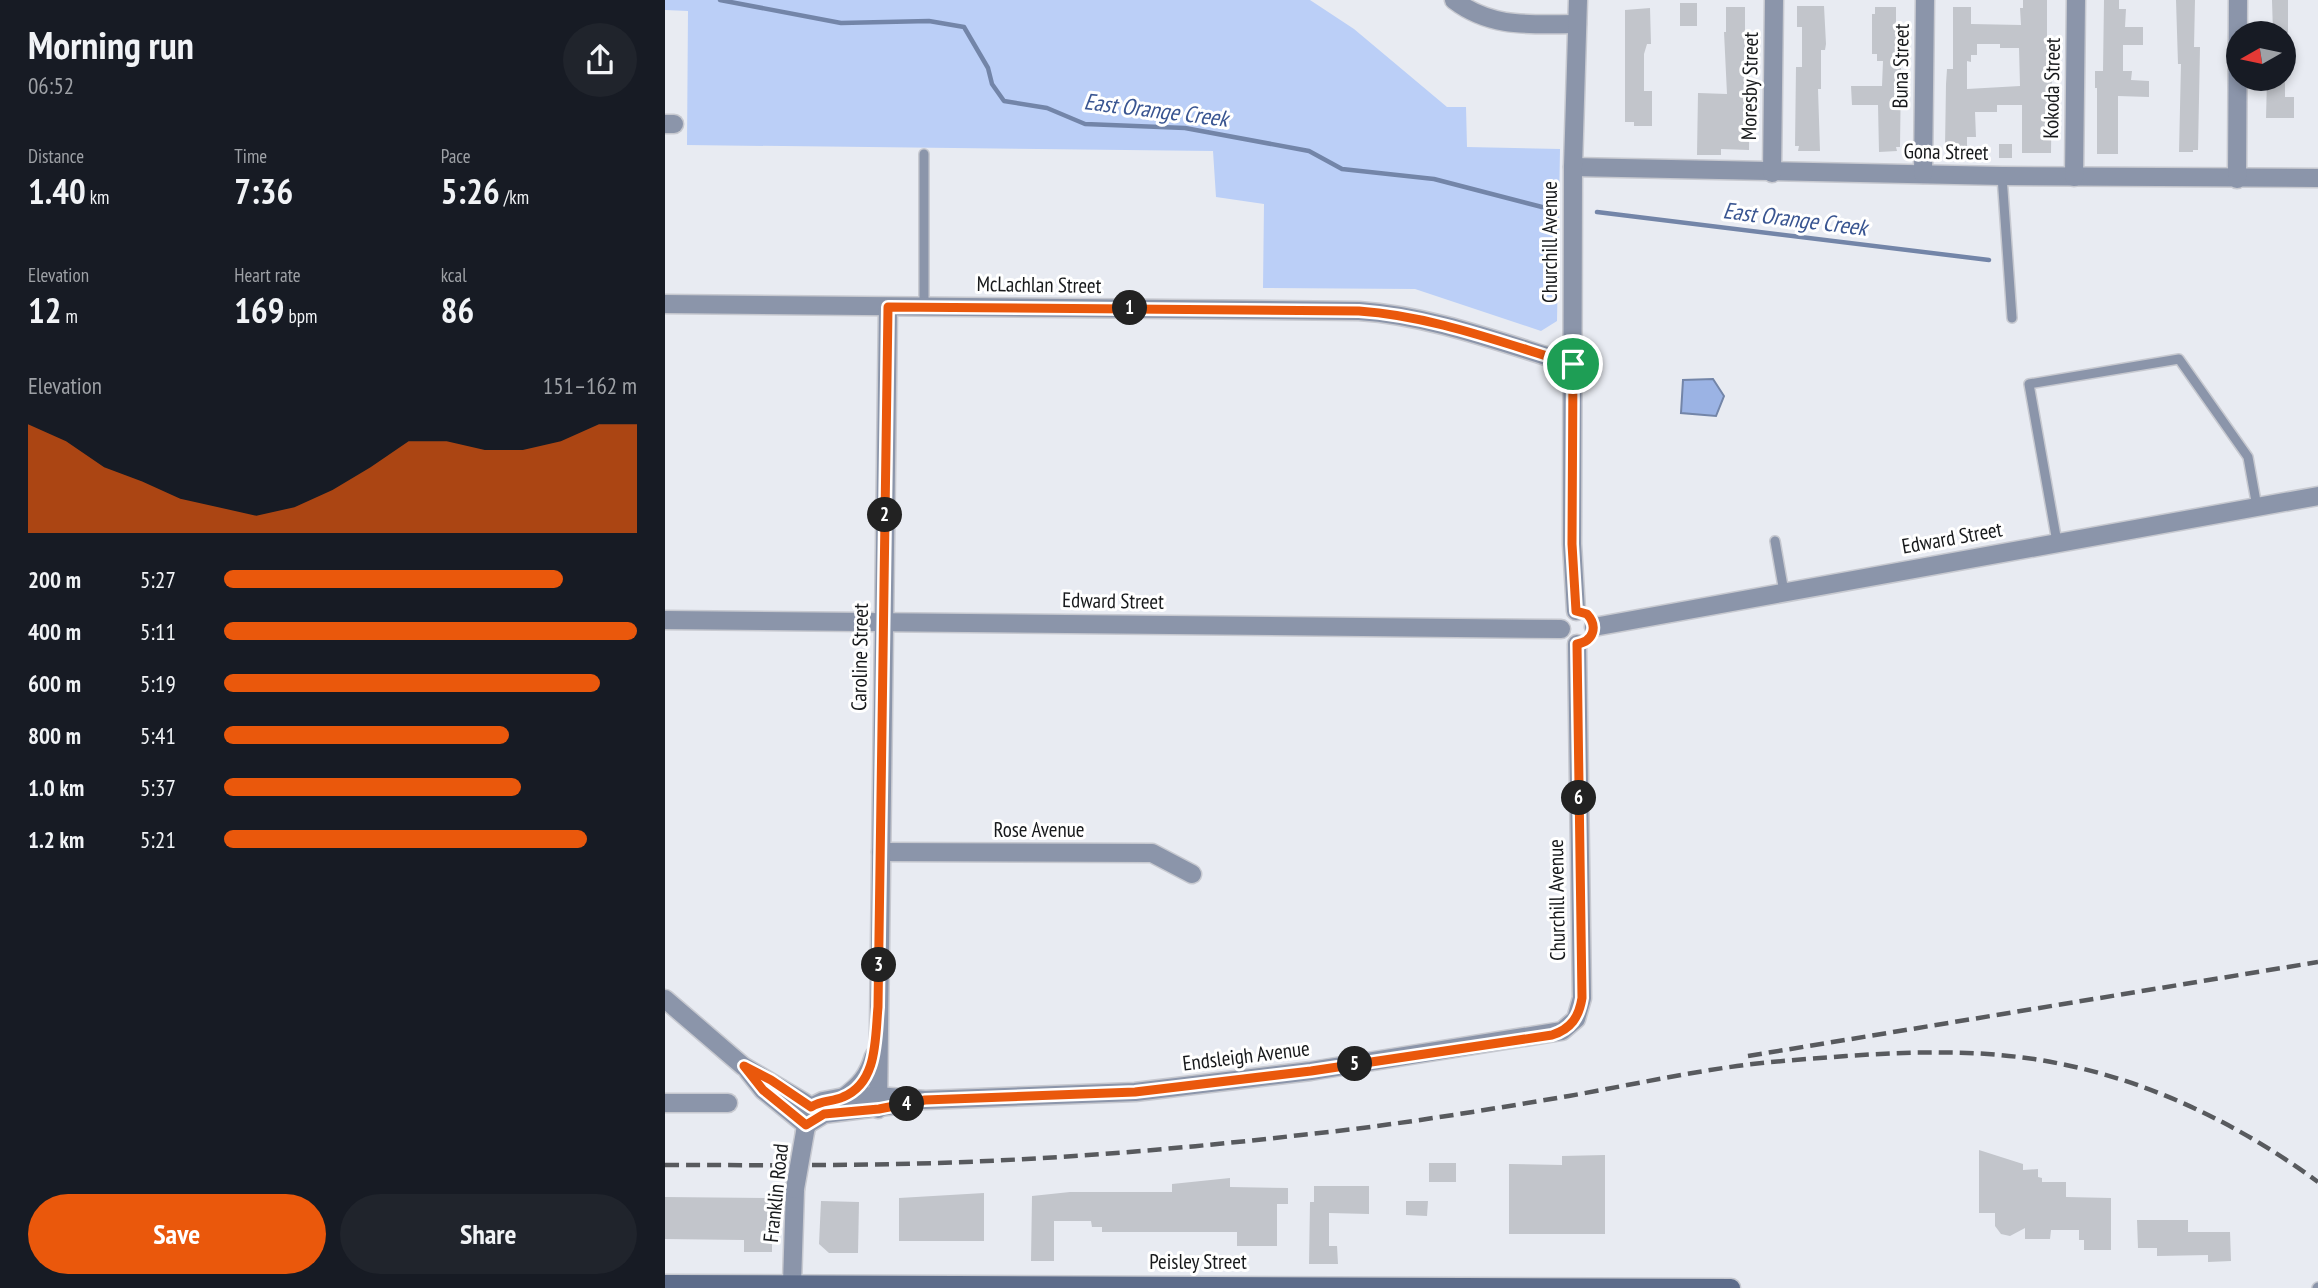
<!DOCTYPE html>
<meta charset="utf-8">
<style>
:root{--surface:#171b24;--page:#20242c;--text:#f1f3f6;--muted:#9ea1a6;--accent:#ea580c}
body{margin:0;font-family:"PT Sans Narrow",sans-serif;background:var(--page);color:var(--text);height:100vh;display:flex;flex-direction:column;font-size:26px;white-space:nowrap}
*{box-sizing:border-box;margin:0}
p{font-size:23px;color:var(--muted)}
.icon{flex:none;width:38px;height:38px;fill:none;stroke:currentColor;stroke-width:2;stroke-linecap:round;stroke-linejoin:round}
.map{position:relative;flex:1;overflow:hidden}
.panel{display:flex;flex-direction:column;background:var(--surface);width:665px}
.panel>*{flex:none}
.needle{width:46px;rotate:261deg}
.fabs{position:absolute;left:1561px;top:21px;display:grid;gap:14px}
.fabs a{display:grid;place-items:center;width:70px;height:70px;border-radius:50%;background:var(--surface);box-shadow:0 4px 10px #0003;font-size:35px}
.pin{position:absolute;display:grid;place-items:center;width:60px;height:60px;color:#fff;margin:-30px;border:4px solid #fff;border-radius:50%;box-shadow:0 2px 7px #0007}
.km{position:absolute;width:35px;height:35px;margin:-18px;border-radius:50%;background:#222;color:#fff;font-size:19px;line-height:35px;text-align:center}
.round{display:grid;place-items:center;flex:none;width:74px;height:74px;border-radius:37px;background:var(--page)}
.overview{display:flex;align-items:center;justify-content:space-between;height:119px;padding:0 28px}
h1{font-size:38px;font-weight:700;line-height:52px}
.figures{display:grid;grid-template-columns:repeat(3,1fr);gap:10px;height:119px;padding:7px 28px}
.figures div{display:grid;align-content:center}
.figures b{font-size:35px;font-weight:700}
.figures small{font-size:19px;font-weight:400}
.figures p{font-size:19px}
.chart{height:196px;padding:14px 28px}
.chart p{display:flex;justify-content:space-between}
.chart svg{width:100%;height:126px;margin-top:7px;fill:var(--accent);opacity:.7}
.action{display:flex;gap:14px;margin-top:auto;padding:14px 28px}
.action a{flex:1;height:80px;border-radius:42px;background:var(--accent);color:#fff;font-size:28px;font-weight:700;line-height:80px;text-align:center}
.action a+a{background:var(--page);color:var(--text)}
ul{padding:0 28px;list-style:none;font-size:23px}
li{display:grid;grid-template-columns:112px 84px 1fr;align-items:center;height:52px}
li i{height:18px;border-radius:9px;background:var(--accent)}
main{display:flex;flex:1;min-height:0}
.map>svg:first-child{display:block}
.green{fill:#bbcff7}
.water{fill:#9bb3e4;stroke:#7385a8;stroke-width:2}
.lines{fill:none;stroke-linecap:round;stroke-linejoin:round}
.stream{stroke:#7385a8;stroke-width:4.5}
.building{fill:#c2c5cb;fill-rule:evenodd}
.service-casing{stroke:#c7c9d0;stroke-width:12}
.minor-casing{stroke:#c7c9d0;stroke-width:21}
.tertiary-casing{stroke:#c7c9d0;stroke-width:21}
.secondary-casing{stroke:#c7c9d0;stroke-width:21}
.service{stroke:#8b95aa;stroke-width:9}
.minor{stroke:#8b95aa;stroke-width:18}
.tertiary{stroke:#8b95aa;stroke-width:18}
.secondary{stroke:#5d6c8a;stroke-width:18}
.rail{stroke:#585a5e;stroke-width:4.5;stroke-dasharray:14 7;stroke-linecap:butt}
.tertiary-bridge-casing{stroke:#c7c9d0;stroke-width:21;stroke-linecap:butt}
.tertiary-bridge{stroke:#8b95aa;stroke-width:18}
.route-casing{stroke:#fff;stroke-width:14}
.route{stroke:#ea580c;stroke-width:9}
.labels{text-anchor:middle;stroke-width:6;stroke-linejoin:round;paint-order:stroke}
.street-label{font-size:21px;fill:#17191b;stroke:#fff}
.water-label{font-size:23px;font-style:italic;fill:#395591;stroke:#fff}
</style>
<main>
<section class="panel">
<div class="overview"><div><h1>Morning run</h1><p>06:52</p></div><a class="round"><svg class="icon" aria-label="share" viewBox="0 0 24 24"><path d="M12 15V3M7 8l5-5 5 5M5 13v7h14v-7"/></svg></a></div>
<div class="figures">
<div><p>Distance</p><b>1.40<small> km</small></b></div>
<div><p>Time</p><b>7:36</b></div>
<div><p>Pace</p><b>5:26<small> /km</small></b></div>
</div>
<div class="figures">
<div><p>Elevation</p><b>12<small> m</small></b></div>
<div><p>Heart rate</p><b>169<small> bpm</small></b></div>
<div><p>kcal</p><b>86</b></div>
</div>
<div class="chart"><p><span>Elevation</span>151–162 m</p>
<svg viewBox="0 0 160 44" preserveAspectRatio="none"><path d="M0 44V6L10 12L20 21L30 26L40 32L50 35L60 38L70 35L80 29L90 21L100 12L110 12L120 15L130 15L140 12L150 6L160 6V44z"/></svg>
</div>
<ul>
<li><b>200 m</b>5:27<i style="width:82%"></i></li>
<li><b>400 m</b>5:11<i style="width:100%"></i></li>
<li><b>600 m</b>5:19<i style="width:91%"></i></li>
<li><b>800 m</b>5:41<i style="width:69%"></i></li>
<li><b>1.0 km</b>5:37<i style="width:72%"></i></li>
<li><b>1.2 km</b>5:21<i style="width:88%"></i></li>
</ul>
<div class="action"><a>Save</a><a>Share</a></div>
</section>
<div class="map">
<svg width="1653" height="1288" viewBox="0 0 1653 1288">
<rect width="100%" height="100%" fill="#e8ebf2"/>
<polygon class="green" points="0,0 645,0 689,29 782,107 801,107 802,147 895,149 892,321 876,331 750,289 598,288 599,204 551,197 548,151 22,145 23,11 0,10"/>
<polygon class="water" points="1048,379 1059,396 1051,416 1016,413 1018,380"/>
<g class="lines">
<g class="stream">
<polyline points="55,0 176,23 264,21 299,27 323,68 327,84 339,101 382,108 420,124 520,128 644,151 677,169 769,179 877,207"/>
<polyline points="932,212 1324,260"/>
</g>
</g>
<g class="building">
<path d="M 1358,0 L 1382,0 L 1382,70 L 1387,70 L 1386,153 L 1357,153 L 1357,105 L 1332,105 L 1332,112 L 1310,112 L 1311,137 L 1302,137 L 1302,153 L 1285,153 L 1285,148 L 1280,148 L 1281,84 L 1282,69 L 1288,69 L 1288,7 L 1306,7 L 1306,24 L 1356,25 L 1355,8 L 1358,8 ZM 1312,44 L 1335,44 L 1335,48 L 1354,48 L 1355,86 L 1302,89 L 1302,61 L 1306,62 L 1306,55 L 1312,55 Z"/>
<polygon points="1439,0 1454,0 1454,9 1461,9 1460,27 1478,27 1478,45 1458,45 1458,71 1467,71 1466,80 1484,81 1484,97 1453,96 1453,154 1432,154 1432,88 1430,88 1430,71 1438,71"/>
<polygon points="1511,0 1530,0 1529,47 1535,47 1533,150 1528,150 1528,152 1514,152 1516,64 1513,64"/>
<polygon points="1607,0 1623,0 1623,33 1608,33"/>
<rect x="1015" y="3" width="17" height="23"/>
<polygon points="1132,6 1159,6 1161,44 1160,50 1156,50 1156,89 1153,89 1155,151 1133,151 1134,146 1130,146 1131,67 1137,67 1137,27 1132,27"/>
<polygon points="1061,7 1080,7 1080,65 1085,65 1084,150 1056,149 1056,155 1032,155 1033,93 1062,94 1059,32 1061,32"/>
<polygon points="1210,7 1231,7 1231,68 1236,68 1235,147 1231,147 1232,151 1214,152 1213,105 1187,105 1186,86 1217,86 1218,61 1212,61 1212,54 1207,54 1207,14 1210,14"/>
<polygon points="985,8 986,44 982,44 979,54 979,91 987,91 987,126 969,126 969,122 960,122 960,10"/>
<polygon points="1602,79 1620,79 1620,97 1629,97 1629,118 1601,118"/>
<rect x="1334" y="144" width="13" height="14"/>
<polygon points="1314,1150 1358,1164 1358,1170 1373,1169 1373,1177 1377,1178 1377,1182 1401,1182 1401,1197 1446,1198 1446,1250 1419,1250 1419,1240 1414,1240 1414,1230 1386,1230 1385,1239 1360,1239 1360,1228 1345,1236 1336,1234 1330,1226 1330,1213 1314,1213"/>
<polygon points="940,1155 940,1234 844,1234 844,1164 897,1165 897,1156"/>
<rect x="764" y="1163" width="27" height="19"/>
<polygon points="565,1178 565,1187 623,1188 623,1204 612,1204 612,1246 572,1246 572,1232 437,1232 437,1227 427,1227 426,1221 389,1221 389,1261 366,1261 367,1196 405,1192 507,1192 507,1184"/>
<polygon points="649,1186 704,1186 704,1214 664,1213 664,1246 672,1246 673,1264 644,1264 645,1202 649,1202"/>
<polygon points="319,1193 319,1241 234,1241 234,1198"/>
<polygon points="0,1197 107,1198 107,1252 79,1252 79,1240 0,1239"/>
<polygon points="156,1201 194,1202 193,1253 164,1253 154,1244"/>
<polygon points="741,1201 763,1201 762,1216 741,1215"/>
<polygon points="1472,1220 1523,1220 1523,1232 1565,1232 1566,1261 1543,1262 1543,1255 1492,1256 1492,1248 1473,1248"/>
</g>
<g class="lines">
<g class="service-casing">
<g id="service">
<polyline points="259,154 259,306"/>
<polyline points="1337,176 1347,318"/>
<polyline points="1110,541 1119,592"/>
<polyline points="1392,542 1364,384 1514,359 1583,457 1592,507"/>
<polyline points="1652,1288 1653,1287"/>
</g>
</g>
<g class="minor-casing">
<g id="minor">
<path d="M 789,0 C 827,29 867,24 912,24"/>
<polyline points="0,124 9,124"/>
<polyline points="908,167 1337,176 1653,178"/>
<polyline points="1107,173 1109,0"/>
<polyline points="1258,174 1260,0"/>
<polyline points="1409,177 1411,0"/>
<polyline points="1572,179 1573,0"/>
<path d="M 0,304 L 694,311 C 768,316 837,343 907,364"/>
<polyline points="216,852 487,853 527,874"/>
<polyline points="0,999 78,1066 137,1101 146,1107 152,1117"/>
<polyline points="83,1071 98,1090 141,1125"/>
<path d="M 179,1097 C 195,1085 203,1076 209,1056"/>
<polyline points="0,1103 63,1103"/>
<polyline points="213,1109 223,307"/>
</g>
</g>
<g class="tertiary-casing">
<g id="tertiary">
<polyline points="911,611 907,544 908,167 913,0"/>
<polyline points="0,620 896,629"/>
<polyline points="929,627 1653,496"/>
<polyline points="141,1125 159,1114 238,1104"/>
<polyline points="140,1132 146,1107 158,1101 179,1097 213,1096 260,1100 470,1092 646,1071 897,1031 911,1019 917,998 912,644"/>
<polyline points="127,1284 130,1189"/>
</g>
</g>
<g class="secondary-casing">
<polyline id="secondary" points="0,1284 1066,1288"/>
</g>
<use href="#service" class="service"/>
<use href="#minor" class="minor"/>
<use href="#tertiary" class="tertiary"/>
<use href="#secondary" class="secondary"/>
<g class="rail">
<polyline points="1083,1056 1653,962"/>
<path d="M 0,1165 C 91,1165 181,1166 272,1163 C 393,1159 515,1149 636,1135 C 725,1126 815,1111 904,1096 C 960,1086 1015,1074 1072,1066 C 1108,1061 1145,1059 1181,1056 C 1255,1051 1328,1049 1401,1065 C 1492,1084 1578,1127 1653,1182"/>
</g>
<g class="tertiary-bridge-casing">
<polyline id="tertiary-bridge" points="130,1189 140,1132"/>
</g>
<use href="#tertiary-bridge" class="tertiary-bridge"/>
</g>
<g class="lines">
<g class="route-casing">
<path id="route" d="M 223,307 L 694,311 C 768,316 837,343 908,364 L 907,544 L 911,611 L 922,614 C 933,626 929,641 912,644 L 917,998 C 914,1017 906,1029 887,1035 L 646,1071 L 470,1092 L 260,1100 L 214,1109 L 159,1114 L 141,1125 L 98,1090 L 79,1066 L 106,1080 L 146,1107 C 157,1100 167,1102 178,1097 C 213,1083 210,1038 213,1007 Z"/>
</g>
<use href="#route" class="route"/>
</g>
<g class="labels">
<g class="street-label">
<text transform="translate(1236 66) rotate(-89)" y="7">Buna Street</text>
<text transform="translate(1085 86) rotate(-89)" y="7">Moresby Street</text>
<text transform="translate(1387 88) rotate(-89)" y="7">Kokoda Street</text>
<text transform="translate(1281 152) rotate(1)" y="7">Gona Street</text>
<text transform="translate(885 242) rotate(-90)" y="7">Churchill Avenue</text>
<text transform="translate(374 285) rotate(1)" y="7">McLachlan Street</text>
<text transform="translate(1287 538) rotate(-10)" y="7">Edward Street</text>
<text transform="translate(448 601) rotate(1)" y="7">Edward Street</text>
<text transform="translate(195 657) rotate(-89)" y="7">Caroline Street</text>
<text x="374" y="837">Rose Avenue</text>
<text transform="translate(892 900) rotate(-91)" y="7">Churchill Avenue</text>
<text transform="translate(581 1056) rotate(-7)" y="7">Endsleigh Avenue</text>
<text transform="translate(111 1193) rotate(-84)" y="7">Franklin Road</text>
<text x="533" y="1269">Peisley Street</text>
</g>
<g class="water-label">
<text transform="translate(491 110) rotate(7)" y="8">East Orange Creek</text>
<text transform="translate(1130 219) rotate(7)" y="8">East Orange Creek</text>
</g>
</g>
</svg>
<div class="fabs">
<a><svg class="needle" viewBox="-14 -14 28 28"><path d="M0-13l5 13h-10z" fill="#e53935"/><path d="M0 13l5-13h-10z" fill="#9ea1a6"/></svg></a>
</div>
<div class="pin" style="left:908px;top:364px;background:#1e9e55"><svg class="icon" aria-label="arrive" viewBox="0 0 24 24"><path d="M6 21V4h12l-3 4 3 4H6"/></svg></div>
<b class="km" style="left:465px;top:308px">1</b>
<b class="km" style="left:220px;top:515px">2</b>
<b class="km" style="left:214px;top:965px">3</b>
<b class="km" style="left:242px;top:1104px">4</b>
<b class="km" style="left:690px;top:1064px">5</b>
<b class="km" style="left:914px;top:798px">6</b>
</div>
</main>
